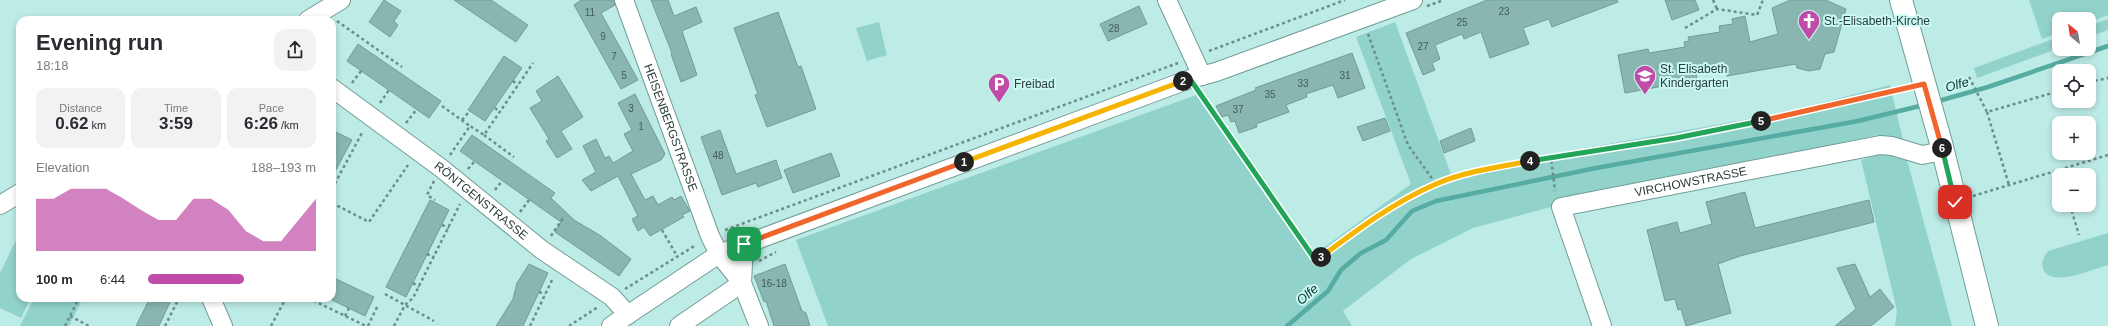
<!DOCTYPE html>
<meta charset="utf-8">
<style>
:root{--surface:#fff;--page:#f2f2f3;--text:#2b2b33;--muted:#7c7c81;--accent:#bf4da7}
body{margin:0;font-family:Arial,sans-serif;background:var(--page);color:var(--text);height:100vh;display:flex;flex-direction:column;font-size:15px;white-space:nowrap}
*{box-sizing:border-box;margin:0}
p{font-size:13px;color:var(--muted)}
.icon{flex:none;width:22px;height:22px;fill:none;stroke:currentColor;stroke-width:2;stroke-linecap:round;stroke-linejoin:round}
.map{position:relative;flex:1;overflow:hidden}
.panel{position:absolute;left:16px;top:16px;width:320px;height:286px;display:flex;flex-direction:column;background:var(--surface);border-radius:12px;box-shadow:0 2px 6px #0003}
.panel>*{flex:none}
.needle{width:26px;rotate:330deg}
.buttons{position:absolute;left:2052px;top:12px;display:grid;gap:8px}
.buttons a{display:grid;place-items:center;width:44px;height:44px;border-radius:8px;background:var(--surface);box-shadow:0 2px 6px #0003;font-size:20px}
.pin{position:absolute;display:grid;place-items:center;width:34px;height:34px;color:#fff;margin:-17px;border-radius:8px;box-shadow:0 2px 6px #0006}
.km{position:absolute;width:20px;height:20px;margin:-10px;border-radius:50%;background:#222;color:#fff;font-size:11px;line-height:20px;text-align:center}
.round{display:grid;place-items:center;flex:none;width:42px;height:42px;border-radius:12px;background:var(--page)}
.headline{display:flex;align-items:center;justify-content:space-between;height:68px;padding:0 20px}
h1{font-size:22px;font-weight:700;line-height:30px}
.metrics{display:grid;grid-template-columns:repeat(3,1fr);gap:6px;height:68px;padding:4px 20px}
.metrics div{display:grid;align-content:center;border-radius:10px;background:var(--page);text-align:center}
.metrics b{font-size:17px;font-weight:700}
.metrics small{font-size:11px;font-weight:400}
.metrics p{font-size:11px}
.chart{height:112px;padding:8px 20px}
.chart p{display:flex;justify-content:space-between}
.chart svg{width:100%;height:72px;margin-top:4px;fill:var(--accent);opacity:.7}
ul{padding:0 20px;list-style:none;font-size:13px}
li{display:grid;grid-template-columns:64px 48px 1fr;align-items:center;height:30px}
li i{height:10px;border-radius:5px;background:var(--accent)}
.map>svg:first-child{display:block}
.green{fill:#91d3cb}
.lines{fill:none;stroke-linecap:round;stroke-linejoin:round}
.stream{stroke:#56aba2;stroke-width:4.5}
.building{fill:#89b6b0;stroke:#719d98}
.street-casing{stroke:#719d97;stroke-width:20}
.secondary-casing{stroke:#719d97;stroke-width:24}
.path{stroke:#6d8d88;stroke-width:2.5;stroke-dasharray:3 3;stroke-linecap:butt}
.street{stroke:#fff;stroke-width:18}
.secondary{stroke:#fff;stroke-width:22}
.split-1-casing{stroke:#fff;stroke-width:8}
.split-2-casing{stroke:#fff;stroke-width:8}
.split-3-casing{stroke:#fff;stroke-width:8}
.split-4-casing{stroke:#fff;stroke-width:8}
.split-5-casing{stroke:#fff;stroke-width:8}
.split-6-casing{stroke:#fff;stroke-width:8}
.split-7-casing{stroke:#fff;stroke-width:8}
.split-1{stroke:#f0652b;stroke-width:5}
.split-2{stroke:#f5b400;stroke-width:5}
.split-3{stroke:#22a559;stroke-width:5}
.split-4{stroke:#f5b400;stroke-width:5}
.split-5{stroke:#22a559;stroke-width:5}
.split-6{stroke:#f0652b;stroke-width:5}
.split-7{stroke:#22a559;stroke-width:5}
.labels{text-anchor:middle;stroke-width:4;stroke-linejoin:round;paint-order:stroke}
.number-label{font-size:10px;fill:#425c58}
.poi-label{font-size:12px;fill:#2b3e3b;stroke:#caf8f2;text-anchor:start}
.street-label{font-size:12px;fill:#2b3e3b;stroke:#caf8f2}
.water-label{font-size:13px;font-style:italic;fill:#0b3531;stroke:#caf8f2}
</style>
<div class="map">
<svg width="2108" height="326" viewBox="0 0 2108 326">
<rect width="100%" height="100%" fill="#bdebe5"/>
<g class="green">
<polygon points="2029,0 2108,0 2108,15 2089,22 2089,19 2059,19 2059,33 2042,39"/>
<polygon points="2108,19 2108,30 2089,37 2089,26"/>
<polygon points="879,22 887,55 867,61 856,28"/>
<polygon points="1395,22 1451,174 1540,156 1783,113 1890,85 1903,140 1877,135 1555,206 1473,228 1411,259 1343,311 1352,326 828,326 796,240 1196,95 1314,265 1315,254 1411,184 1356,37"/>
<polygon points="2059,37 2059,48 1977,78 1974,68"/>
<polygon points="1883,153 1906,156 1952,326 1895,326 1897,311 1861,160"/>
<polygon points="20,232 20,298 31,298 21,318 0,308 0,273"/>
<path d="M 2108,233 L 2108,265 C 2093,269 2054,287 2044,271 C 2040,263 2044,257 2048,251 Z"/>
<polygon points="34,298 83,298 69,326 20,326"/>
</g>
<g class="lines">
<g class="stream">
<polyline points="1935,102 1988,87 2108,46"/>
<polyline points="1287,326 1328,291 1341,270 1361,253 1386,240 1412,211 1436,201 1596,168 1858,121 1924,105"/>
</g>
</g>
<g class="building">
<polygon points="384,0 401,11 394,21 398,25 390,37 369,22"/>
<polygon points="454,0 491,0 528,25 516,42"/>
<polygon points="581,0 614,0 615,5 601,13 638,80 621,89 574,5"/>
<polygon points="651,0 668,0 674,16 696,7 702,22 682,31 697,75 681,82 671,54 672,53"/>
<polygon points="1487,0 1617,0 1618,2 1552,27 1549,19 1523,28 1529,44 1490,58 1481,32 1464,39 1462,34 1435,45 1440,59 1432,63 1435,70 1423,75 1406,33"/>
<polygon points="1665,0 1695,0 1699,10 1672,20"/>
<polygon points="1790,0 1826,0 1846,9 1834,52 1825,54 1820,69 1809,71 1797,68 1796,64 1727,76 1725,68 1696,73 1697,80 1625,93 1618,55 1648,49 1649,53 1685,47 1684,42 1689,41 1688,37 1720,32 1719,26 1733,24 1732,19 1745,16 1750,42 1778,34 1772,8"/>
<polygon points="1139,6 1147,24 1108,41 1100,24"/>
<polygon points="778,12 798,67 801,66 816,109 767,127 755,95 758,94 734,28"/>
<polygon points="358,44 441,101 429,118 347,61"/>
<polygon points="1352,53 1365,88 1338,98 1333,85 1306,94 1307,97 1286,105 1289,112 1256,124 1257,127 1239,133 1235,121 1231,122 1228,115 1222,117 1216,106 1256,90 1255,88"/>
<polygon points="504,56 522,68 485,121 468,110"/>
<polygon points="558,76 583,117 561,131 572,149 557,158 546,141 549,139 530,108 542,101 536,91"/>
<polygon points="635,94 665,154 661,160 631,174 645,200 653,196 658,205 672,197 674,200 681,196 690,211 682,215 684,217 650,236 644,227 638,231 632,219 638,216 618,176 591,191 582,180 596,172 583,146 596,139 605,158 609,156 613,163 633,151 624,134 632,130 618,103"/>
<polygon points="1385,118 1390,131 1363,141 1357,127"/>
<polygon points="1471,128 1475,141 1444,153 1440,141"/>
<polygon points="332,130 352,140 332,177"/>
<polygon points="720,130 736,174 776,160 782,178 758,187 756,183 722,195 701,137"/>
<polygon points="472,135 555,193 551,198 574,220 601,236 631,259 619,276 555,232 561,222 460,151"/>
<polygon points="831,153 840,176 793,193 784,170"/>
<polygon points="1745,192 1755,228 1869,200 1874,222 1740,256 1718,264 1731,313 1686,326 1681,309 1678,310 1675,299 1665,301 1647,230 1677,222 1680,233 1712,224 1706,202"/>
<polygon points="430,200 449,210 406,297 386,287"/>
<polygon points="529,264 548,273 523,326 496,326 513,299 517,283"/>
<polygon points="785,264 802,311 806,313 810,326 774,326 766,301 764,302 754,276"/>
<polygon points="1855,264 1870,297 1880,289 1894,307 1871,326 1835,326 1856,309 1837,268"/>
<polygon points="332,277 374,297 365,316 332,300"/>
<polygon points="150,298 172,298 159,326 136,326"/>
</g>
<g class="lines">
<g class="street-casing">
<g id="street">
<path id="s1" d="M 624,0 L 710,236 L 719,254 L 742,283 L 759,326"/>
<polyline points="1167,0 1202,76"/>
<polyline points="308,20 341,0"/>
<path id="s2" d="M 332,88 L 441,168 L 542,250 L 612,297 L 628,315"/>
<polyline points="0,205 20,193"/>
<polyline points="742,283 744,244"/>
<polyline points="211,298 223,326"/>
<polyline points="611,326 719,254 1190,79 1216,72 1413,0"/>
<polyline points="679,326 742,283"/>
<path id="s3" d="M 1602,326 L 1561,207 L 1880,145 L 1892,146 L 1922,155 L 1943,151"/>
</g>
</g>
<g class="secondary-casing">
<polyline id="secondary" points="1901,0 1941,143 1987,326"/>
</g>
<g class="path">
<polyline points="1713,0 1717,9"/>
<polyline points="1427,6 1444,0"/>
<polyline points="337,21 402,67"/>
<polyline points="1685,28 1717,9 1757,15 1763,0"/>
<polyline points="1368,34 1408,145 1436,184 1465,174 1551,157 1555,191"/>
<polyline points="1209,51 1345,0"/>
<polyline points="1969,77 1987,112 2059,91"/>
<polyline points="513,81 518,85"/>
<polyline points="2089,82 2108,78"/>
<polyline points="352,83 361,71"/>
<polyline points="1199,93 1316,261 1370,220 1436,184"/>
<polyline points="380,103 389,90"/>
<polyline points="442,106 470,126"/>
<polyline points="495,108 500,112"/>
<polyline points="1987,112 2009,185"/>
<polyline points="332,115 335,109"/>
<polyline points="462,120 468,113"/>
<polyline points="406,123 417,109"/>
<polyline points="332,128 336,130"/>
<polyline points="484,135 514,157"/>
<polyline points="450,155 470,126 484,135 533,63"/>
<polyline points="1551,157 1676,138 1784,116 1906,88"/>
<polyline points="468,169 474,162"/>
<polyline points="2058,170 2060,175"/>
<polyline points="434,181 427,195 435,200"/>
<polyline points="332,189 363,131"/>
<polyline points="495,190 502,181"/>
<polyline points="1973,196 2108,155"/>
<polyline points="332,203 369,222 408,165"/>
<polyline points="2070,205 2079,235"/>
<polyline points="520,212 529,200"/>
<polyline points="442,225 449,228"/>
<polyline points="662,230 677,256"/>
<polyline points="725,230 1178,63"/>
<polyline points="551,236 563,218"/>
<polyline points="427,254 434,257"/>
<polyline points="759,261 776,252"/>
<polyline points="413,283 419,287"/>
<polyline points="625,289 696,245"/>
<polyline points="539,292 545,294"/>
<polyline points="385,294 434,321"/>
<polyline points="308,298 366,326"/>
<polyline points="70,316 89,326"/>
<polyline points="345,316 349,308"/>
<polyline points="65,326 79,298"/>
<polyline points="165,326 179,298"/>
<polyline points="271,326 286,298"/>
<polyline points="368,326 378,305"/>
<polyline points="394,326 405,305 413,298 460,204"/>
<polyline points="530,326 553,278"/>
<polyline points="569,326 598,307"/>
</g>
<use href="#street" class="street"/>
<use href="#secondary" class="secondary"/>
</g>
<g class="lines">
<g class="split-1-casing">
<polyline id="split-1" points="744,244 964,162"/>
</g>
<g class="split-2-casing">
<polyline id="split-2" points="964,162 1183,81"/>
</g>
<g class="split-3-casing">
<polyline id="split-3" points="1183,81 1190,79 1316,261 1321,257"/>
</g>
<g class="split-4-casing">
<path id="split-4" d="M 1321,257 C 1357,230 1394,202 1436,184 C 1466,171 1499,167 1530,161"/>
</g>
<g class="split-5-casing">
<polyline id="split-5" points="1530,161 1676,138 1761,121"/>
</g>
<g class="split-6-casing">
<polyline id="split-6" points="1761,121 1924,84 1942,148"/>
</g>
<g class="split-7-casing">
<polyline id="split-7" points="1942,148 1955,202"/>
</g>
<use href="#split-1" class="split-1"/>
<use href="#split-2" class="split-2"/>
<use href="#split-3" class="split-3"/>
<use href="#split-4" class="split-4"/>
<use href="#split-5" class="split-5"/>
<use href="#split-6" class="split-6"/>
<use href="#split-7" class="split-7"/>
</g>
<defs>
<g id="church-pin" transform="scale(1.15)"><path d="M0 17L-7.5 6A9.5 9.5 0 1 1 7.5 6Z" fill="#bf4da7" stroke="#caf8f2"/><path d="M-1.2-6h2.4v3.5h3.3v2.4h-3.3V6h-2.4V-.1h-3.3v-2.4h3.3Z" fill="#fff"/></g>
<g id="school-pin" transform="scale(1.15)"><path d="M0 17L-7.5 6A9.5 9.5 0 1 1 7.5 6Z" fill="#bf4da7" stroke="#caf8f2"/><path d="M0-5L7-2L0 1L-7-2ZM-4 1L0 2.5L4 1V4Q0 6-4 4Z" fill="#fff"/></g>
<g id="parking-pin" transform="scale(1.15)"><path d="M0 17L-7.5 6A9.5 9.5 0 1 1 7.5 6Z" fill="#bf4da7" stroke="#caf8f2"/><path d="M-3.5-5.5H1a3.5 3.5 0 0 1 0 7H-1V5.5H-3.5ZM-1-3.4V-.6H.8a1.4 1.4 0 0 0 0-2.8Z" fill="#fff"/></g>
</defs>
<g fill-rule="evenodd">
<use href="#church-pin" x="1809" y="21"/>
<use href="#school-pin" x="1645" y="76"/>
<use href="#parking-pin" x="999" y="84"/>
</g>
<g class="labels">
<g class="number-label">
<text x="1504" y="15">23</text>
<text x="590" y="16">11</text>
<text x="1462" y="26">25</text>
<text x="1114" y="32">28</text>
<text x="603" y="40">9</text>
<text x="1423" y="50">27</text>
<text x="614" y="60">7</text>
<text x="624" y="79">5</text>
<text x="1345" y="79">31</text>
<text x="1303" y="87">33</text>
<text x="1270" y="98">35</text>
<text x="631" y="112">3</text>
<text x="1238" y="113">37</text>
<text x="641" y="130">1</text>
<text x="718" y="159">48</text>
<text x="774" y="287">16-18</text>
</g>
<g class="poi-label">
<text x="1824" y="25">St.-Elisabeth-Kirche</text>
<text x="1660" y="73">St. Elisabeth<tspan x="1660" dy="14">Kindergarten</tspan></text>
<text x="1014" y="88">Freibad</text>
</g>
<g class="street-label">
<text dy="4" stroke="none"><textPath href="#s1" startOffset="136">HEISENBERGSTRASSE</textPath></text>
<text dy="4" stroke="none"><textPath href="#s3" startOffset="258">VIRCHOWSTRASSE</textPath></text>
<text dy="4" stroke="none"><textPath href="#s2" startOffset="187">RÖNTGENSTRASSE</textPath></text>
</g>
<g class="water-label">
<text transform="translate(1957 84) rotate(-15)" y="5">Olfe</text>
<text transform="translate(1307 294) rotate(-41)" y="5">Olfe</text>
</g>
</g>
</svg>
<div class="buttons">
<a><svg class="needle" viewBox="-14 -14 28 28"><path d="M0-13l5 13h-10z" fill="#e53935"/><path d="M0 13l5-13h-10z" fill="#7c7c81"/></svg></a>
<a><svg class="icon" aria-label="locate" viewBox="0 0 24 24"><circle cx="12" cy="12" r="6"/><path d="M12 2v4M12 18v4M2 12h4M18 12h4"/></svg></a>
<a>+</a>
<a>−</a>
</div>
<div class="pin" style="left:744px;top:244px;background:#1e9e55"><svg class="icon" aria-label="arrive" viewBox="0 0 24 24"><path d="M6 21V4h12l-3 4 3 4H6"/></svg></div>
<div class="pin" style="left:1955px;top:202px;background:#d93025"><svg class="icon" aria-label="check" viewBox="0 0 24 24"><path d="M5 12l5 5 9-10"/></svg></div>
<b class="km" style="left:964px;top:162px">1</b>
<b class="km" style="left:1183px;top:81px">2</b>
<b class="km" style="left:1321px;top:257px">3</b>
<b class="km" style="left:1530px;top:161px">4</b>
<b class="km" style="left:1761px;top:121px">5</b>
<b class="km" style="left:1942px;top:148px">6</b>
<section class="panel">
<div class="headline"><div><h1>Evening run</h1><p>18:18</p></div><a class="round"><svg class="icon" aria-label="share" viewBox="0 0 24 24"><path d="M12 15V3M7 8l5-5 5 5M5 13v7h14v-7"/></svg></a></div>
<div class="metrics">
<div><p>Distance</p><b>0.62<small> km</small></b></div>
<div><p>Time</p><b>3:59</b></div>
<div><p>Pace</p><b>6:26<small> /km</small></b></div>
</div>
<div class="chart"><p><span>Elevation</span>188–193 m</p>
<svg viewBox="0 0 160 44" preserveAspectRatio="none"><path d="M0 44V12L10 12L20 6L30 6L40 6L50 12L60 19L70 25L80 25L90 12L100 12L110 19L120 32L130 38L140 38L150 25L160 12V44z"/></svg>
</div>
<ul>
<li><b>100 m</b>6:44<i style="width:57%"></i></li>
</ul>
</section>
</div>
